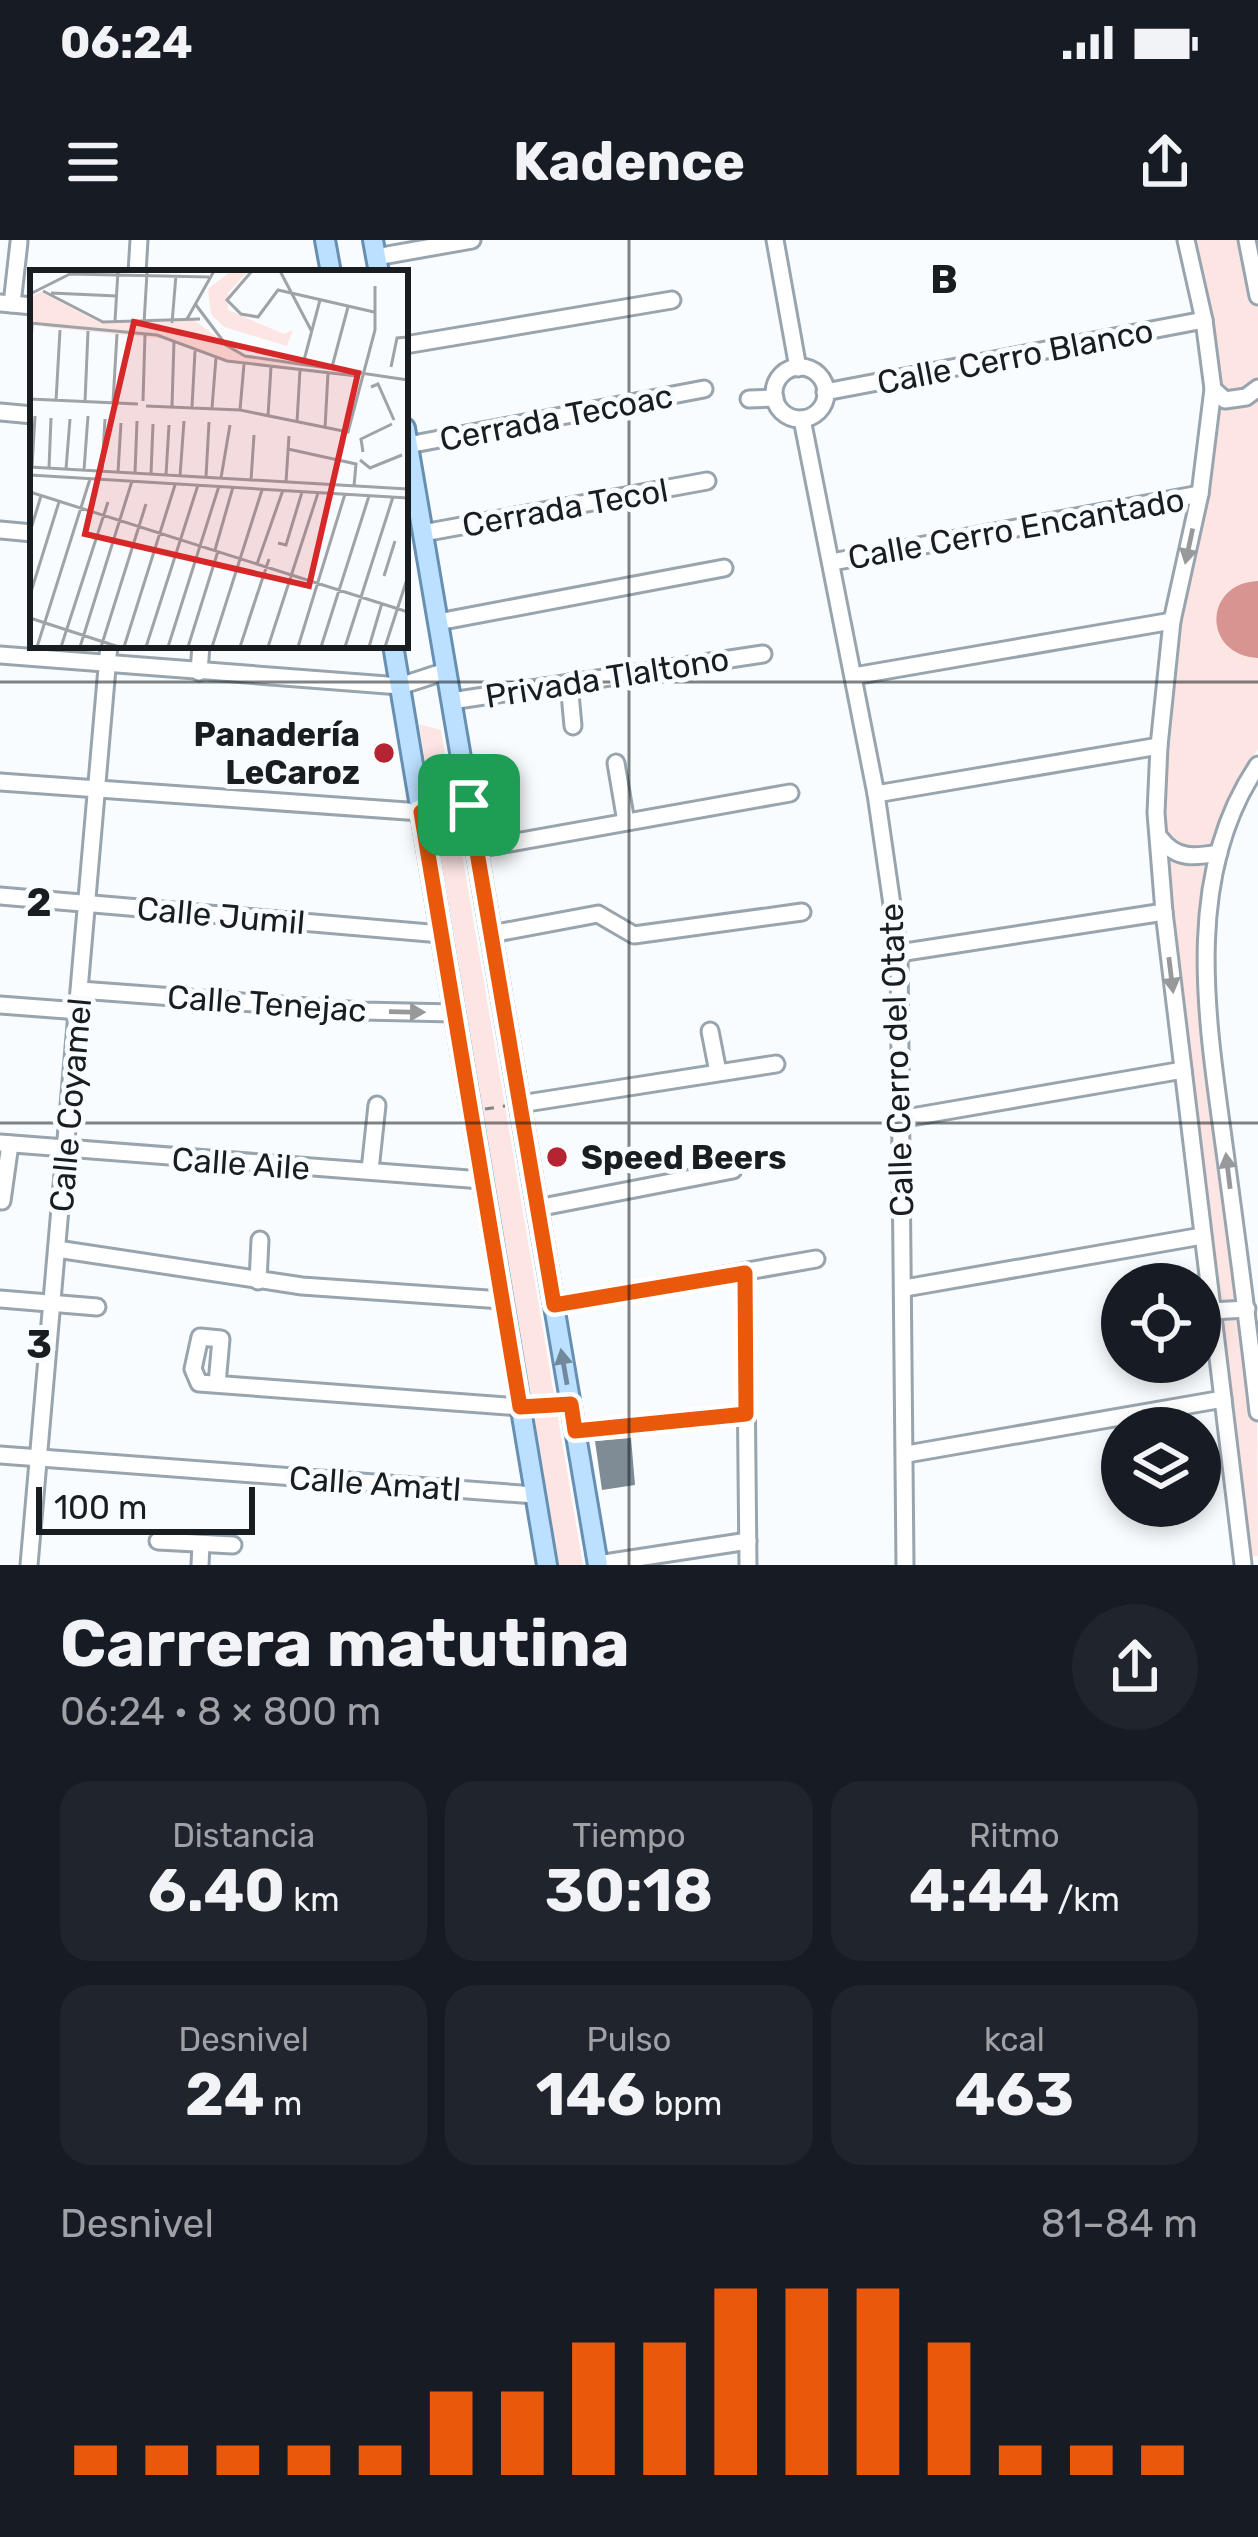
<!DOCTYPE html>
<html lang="es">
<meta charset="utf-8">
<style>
:root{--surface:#171b24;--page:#20242c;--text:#f1f3f6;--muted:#9ea1a6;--accent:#ea580c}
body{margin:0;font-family:Rubik,sans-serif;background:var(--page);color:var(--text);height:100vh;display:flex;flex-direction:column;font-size:45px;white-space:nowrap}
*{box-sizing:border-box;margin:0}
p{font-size:39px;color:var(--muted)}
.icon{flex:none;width:66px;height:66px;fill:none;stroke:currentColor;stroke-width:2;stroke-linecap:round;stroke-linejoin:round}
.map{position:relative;height:1325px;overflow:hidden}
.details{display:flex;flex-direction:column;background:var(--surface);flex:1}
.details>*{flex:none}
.tools{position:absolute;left:1101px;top:1023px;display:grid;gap:24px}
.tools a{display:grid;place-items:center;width:120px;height:120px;border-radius:50%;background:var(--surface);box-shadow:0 6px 18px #0003;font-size:60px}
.scale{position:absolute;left:36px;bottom:30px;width:219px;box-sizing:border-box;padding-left:12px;border:6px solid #181d21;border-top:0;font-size:33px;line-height:42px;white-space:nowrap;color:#181d21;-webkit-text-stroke:9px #f9fcfe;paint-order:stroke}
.pin{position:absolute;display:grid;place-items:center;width:102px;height:102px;color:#fff;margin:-51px;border-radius:24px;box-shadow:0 6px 18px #0006}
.round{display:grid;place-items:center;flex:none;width:126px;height:126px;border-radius:63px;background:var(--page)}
.headline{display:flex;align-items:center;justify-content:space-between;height:204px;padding:0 60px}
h1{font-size:66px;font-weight:700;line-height:90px}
.stats{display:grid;grid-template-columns:repeat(3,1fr);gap:18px;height:204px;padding:12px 60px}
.stats div{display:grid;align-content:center;border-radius:30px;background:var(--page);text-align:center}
.stats b{font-size:60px;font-weight:700}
.stats small{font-size:33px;font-weight:400}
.stats p{font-size:33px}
.chart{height:336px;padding:24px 60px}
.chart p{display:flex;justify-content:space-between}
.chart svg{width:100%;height:216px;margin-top:12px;stroke:var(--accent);stroke-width:6}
.status{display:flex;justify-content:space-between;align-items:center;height:84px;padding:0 60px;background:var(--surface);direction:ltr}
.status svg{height:33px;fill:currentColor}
header{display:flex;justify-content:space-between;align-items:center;height:156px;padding:0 60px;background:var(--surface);font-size:54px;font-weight:700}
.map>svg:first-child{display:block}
.green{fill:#fde5e3}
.water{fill:#d79491}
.building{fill:#7f8b95}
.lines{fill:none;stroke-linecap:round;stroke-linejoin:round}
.minor-casing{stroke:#98a4ae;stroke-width:21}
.major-casing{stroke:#668fb1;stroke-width:24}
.path{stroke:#808487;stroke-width:3;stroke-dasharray:9 9;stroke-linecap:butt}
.minor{stroke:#fff;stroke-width:15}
.major{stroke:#bce0ff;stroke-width:18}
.oneway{fill:#97999b}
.oneway2{fill:#72889b}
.route-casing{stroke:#fff;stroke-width:24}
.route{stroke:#ea580c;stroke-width:15}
.grid{fill:none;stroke:#181d21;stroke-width:3;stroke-opacity:0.55}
.poi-dot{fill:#b52433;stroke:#f9fcfe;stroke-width:4.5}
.labels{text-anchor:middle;stroke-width:10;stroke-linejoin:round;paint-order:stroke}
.street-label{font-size:33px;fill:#181d21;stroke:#f9fcfe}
.poi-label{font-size:33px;font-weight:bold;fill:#181d21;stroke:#f9fcfe;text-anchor:end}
.inset-road{fill:none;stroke:#9fa3a6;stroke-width:3}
.view{fill:#d62828;fill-opacity:0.15;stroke:#d62828;stroke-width:6}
.inset-edge{fill:none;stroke:#181d21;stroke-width:6}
.grid-label{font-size:39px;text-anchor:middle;font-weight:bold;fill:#181d21;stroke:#f9fcfe;stroke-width:10;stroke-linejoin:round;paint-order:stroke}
</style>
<div class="status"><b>06:24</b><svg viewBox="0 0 49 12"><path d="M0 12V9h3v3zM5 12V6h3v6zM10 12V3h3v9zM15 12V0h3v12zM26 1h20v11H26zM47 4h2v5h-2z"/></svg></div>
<header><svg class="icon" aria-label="menu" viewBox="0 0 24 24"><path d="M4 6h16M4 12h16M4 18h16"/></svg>Kadence<svg class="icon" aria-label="share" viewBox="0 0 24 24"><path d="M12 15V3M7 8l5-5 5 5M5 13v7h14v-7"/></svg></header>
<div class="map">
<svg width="1258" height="1325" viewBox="0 0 1258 1325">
<rect width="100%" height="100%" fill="#f9fcfe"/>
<g class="green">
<polygon points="1190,0 1245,0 1258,69 1258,509 1235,546 1211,642 1200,744 1257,1172 1258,1316 1248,1316 1167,668 1164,579 1177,381 1208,257 1216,150"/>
<polygon points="419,484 441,490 583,1325 559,1325"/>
</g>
<path class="water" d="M 1258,341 L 1258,418 C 1202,415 1203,343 1258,341 Z"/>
<polygon class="building" points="631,1198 635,1245 602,1250 595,1201"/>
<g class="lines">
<g class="minor-casing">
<g id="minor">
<polyline points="775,0 798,128"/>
<polyline points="1186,0 1204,80 1213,149 1200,254 1172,381 1159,506 1156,573 1164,672 1243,1324"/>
<polyline points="1247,0 1258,56"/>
<polyline points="376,17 472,0"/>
<polyline points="137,33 139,0"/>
<polyline points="0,63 33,66"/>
<polyline points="12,64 19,2"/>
<polyline points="405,105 672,60"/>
<circle cx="800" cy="153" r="26"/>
<polyline points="1213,149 1225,160 1246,157 1258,148"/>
<polyline points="825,152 1204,80"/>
<polyline points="749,159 775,158"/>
<polyline points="0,172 33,175"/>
<polyline points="802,179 876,554 899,713 905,1325"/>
<polyline points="408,205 704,149"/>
<polyline points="0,290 33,293"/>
<polyline points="423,293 707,241"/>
<polyline points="832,322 1200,254"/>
<polyline points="438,382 724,328"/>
<polyline points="0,415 400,446 446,431"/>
<polyline points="199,432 201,405"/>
<polyline points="854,436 1172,381"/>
<polyline points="569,443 573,486"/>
<polyline points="451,461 763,414"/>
<polyline points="616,523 626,582"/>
<path d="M 1258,525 C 1178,642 1210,796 1227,927 C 1238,1008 1249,1090 1258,1172"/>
<polyline points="0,542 421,572"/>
<polyline points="876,554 1159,506"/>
<path d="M 1160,598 C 1176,620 1195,617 1219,613"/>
<polyline points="476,609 790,553"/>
<polyline points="0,656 441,694"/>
<polyline points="491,694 598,674 634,695 802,672"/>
<polyline points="899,713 1164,672"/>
<polyline points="80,750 362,771 454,773"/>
<polyline points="0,765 79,771"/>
<polyline points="710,791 718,832"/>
<polyline points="520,864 776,824"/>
<polyline points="900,879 1183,830"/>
<polyline points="0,903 482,940"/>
<polyline points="370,930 377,865"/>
<polyline points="2,961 10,904"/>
<polyline points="537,968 733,930"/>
<polyline points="57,1009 302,1046 502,1060"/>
<polyline points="745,1033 748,1325"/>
<polyline points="258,1041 260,1000"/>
<polyline points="905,1048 1202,996"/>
<polyline points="0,1059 97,1067"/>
<polyline points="554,1065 816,1019"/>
<polyline points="1211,1071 1247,1069"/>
<polyline points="217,1144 221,1099 200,1097 193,1129 199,1143 520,1167"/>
<polyline points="575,1191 746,1174"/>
<polyline points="907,1214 1223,1159"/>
<polyline points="0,1215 535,1255"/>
<polyline points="158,1301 233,1305"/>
<polyline points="598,1324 748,1301"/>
<polyline points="29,1325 109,405"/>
<polyline points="200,1325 201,1304"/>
</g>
</g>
<g class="major-casing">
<g id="major">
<polyline points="325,0 331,33"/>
<polyline points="373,0 379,33"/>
<polyline points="405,188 598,1325"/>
<polyline points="393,405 547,1325"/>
</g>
</g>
<g class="path">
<polyline points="435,570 455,567"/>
<polyline points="485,869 505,866"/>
<polyline points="536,1166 557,1165"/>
</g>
<use href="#minor" class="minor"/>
<use href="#major" class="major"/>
</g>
<defs><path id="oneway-solid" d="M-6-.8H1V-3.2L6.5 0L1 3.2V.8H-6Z" transform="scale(3)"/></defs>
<g class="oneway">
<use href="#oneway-solid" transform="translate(1189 306) rotate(102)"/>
<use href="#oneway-solid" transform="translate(1171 735) rotate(83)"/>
<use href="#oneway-solid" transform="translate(407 772) rotate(1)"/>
<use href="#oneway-solid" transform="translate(1228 931) rotate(-97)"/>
</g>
<use class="oneway2" href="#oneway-solid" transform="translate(564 1127) rotate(-100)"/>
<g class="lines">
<g class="route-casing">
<polygon id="route" points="469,565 554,1065 745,1033 746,1174 575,1191 571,1164 520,1167 421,572"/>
</g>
<use href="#route" class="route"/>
</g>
<path class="grid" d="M 629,0 L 629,1325M 0,442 L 1258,442M 0,883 L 1258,883"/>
<g class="poi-dot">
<circle cx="384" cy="513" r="12"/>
<circle cx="557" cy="917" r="12"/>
</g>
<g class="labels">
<g class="street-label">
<text transform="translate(1015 116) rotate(-11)" y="12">Calle Cerro Blanco</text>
<text transform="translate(556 177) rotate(-11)" y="12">Cerrada Tecoac</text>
<text transform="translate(565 267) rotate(-10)" y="12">Cerrada Tecol</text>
<text transform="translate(1016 288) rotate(-10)" y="12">Calle Cerro Encantado</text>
<text transform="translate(607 437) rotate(-9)" y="12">Privada Tlaltono</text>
<text transform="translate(221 675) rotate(5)" y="12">Calle Jumil</text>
<text transform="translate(267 763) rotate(4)" y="12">Calle Tenejac</text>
<text transform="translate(896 820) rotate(-92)" y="12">Calle Cerro del Otate</text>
<text transform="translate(70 865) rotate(-85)" y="12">Calle Coyamel</text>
<text transform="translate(241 923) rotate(4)" y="12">Calle Aile</text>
<text transform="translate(375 1243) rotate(4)" y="12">Calle Amatl</text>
</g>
<g class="poi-label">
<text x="360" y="506">Panadería<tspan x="360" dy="38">LeCaroz</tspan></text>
<text x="581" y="929" text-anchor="start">Speed Beers</text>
</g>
</g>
<g transform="translate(30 30)">
<rect width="378" height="378" fill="#f9fcfe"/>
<path d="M 201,1 L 218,1 L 198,23 L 198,40 L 254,64 L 263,60 L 257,76 L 194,57 L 181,44 L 178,19 ZM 11,22 L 68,52 L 164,50 L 211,85 L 326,101 L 198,90 L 145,70 L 15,57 L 0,50 L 0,27 Z" fill="#fde5e3"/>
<path class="inset-road" d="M 222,1 L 197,30 L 211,44 L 228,47 L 248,20 L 344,42M 250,1 L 282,62M 13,21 L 73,52 L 170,49M 21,23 L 87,26M 0,24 L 40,4 L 179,7M 166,35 L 196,75 L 215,86 L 378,110M 157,49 L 184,1M 85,51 L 88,1M 0,53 L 127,65 L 197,91 L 327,106M 114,53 L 117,3M 142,53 L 146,5M 0,92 L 2,55M 273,94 L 290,30M 302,97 L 318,37M 361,97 L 367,68 L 378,67M 341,117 L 348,114 L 364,150M 0,129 L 108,134M 26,131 L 30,60M 113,131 L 115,64M 55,132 L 58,61M 83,132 L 87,64M 116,136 L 210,140 L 318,162 L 345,60 L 345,16M 142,136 L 144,71M 162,137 L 165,81M 182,138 L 186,88M 210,140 L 214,94M 238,146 L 241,97M 267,152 L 270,100M 295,158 L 298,103M 258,179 L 326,194 L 324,216M 333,182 L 331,169 L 362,154M 330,190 L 340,198 L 372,185M 0,197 L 378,219M 2,197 L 5,146M 19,198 L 21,148M 36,199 L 40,149M 54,200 L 58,146M 72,201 L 75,149M 88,202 L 91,153M 105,203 L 107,151M 121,204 L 123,154M 0,205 L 378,228M 136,205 L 139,155M 150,206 L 154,151M 176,207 L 179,152M 191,208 L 200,155M 221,210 L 224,165M 256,212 L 259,166M 0,222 L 378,342M 0,262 L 11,226M 248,273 L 256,275 L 272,222M 185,280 L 203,217M 227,294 L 253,220M 354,306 L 365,271M 0,325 L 29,232M 0,348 L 89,377M 218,352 L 239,289M 7,377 L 60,209M 31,377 L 78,232M 50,377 L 102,211M 71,377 L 116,234M 94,377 L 145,215M 116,377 L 168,215M 138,377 L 189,216M 158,377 L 188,281M 182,377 L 232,220M 210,377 L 227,325M 238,377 L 288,223M 268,377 L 315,224M 291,377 L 339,226M 315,377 L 363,227M 339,377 L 352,333M 355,377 L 378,306"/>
<path class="view" d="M 104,52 L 328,103 L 279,316 L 55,264 Z"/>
<rect width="378" height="378" class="inset-edge"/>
</g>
<g class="grid-label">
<text x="944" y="53">B</text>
<text x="39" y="676">2</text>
<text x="39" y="1118">3</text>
</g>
</svg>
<div class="tools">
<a><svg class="icon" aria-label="locate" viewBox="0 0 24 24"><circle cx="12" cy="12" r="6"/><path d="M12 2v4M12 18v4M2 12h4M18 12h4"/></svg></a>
<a><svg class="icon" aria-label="layers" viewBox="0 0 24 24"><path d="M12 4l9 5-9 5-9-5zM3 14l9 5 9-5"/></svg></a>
</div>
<div class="scale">100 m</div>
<div class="pin" style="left:469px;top:565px;background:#1e9e55"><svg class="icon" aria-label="arrive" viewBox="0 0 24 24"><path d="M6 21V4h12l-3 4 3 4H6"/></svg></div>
</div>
<section class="details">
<div class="headline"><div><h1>Carrera matutina</h1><p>06:24 · 8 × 800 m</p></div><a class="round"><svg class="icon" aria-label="share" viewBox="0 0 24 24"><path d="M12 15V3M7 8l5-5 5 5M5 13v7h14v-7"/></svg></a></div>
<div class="stats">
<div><p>Distancia</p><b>6.40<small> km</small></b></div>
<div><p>Tiempo</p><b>30:18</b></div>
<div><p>Ritmo</p><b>4:44<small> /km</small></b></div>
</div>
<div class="stats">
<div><p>Desnivel</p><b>24<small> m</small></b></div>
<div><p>Pulso</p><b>146<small> bpm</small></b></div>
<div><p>kcal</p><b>463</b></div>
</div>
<div class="chart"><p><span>Desnivel</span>81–84 m</p>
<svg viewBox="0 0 160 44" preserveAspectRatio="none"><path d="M5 44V38M15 44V38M25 44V38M35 44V38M45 44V38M55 44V27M65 44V27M75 44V17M85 44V17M95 44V6M105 44V6M115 44V6M125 44V17M135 44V38M145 44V38M155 44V38"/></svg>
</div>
</section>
